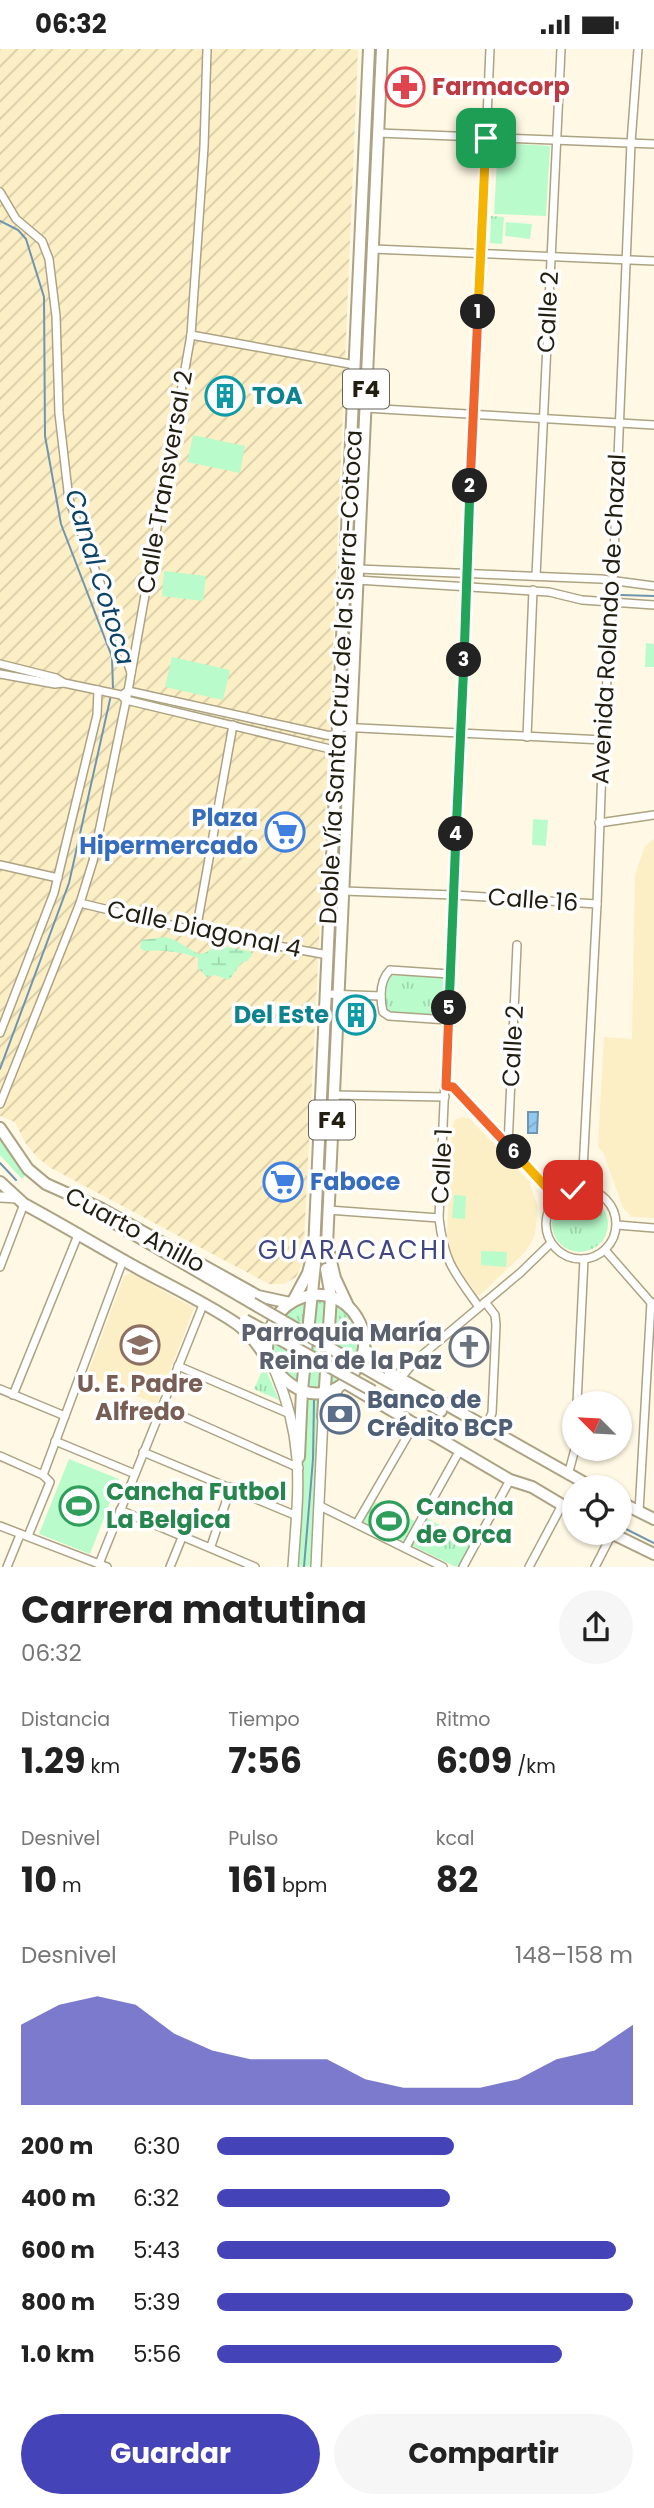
<!DOCTYPE html>
<html lang="es">
<meta charset="utf-8">
<style>
:root{--surface:#fff;--page:#f6f6f6;--text:#222;--muted:#767676;--accent:#4543b8}
body{margin:0;font-family:Poppins,sans-serif;background:var(--page);color:var(--text);height:100vh;display:flex;flex-direction:column;font-size:26px;white-space:nowrap}
*{box-sizing:border-box;margin:0}
p{font-size:23px;color:var(--muted)}
.icon{flex:none;width:38px;height:38px;fill:none;stroke:currentColor;stroke-width:2;stroke-linecap:round;stroke-linejoin:round}
.map{position:relative;height:1518px;overflow:hidden}
.sheet{display:flex;flex-direction:column;background:var(--surface);flex:1}
.sheet>*{flex:none}
.needle{width:46px;rotate:294deg}
.buttons{position:absolute;left:562px;top:1342px;display:grid;gap:14px}
.buttons a{display:grid;place-items:center;width:70px;height:70px;border-radius:50%;background:var(--surface);box-shadow:0 2px 5px #0004;font-size:35px}
.pin{position:absolute;display:grid;place-items:center;width:60px;height:60px;color:#fff;margin:-30px;border-radius:14px;box-shadow:0 4px 10px #0006}
.km{position:absolute;width:35px;height:35px;margin:-18px;border-radius:50%;background:#222;color:#fff;font-size:19px;line-height:35px;text-align:center}
.round{display:grid;place-items:center;flex:none;width:74px;height:74px;border-radius:37px;background:var(--page)}
.headline{display:flex;align-items:center;justify-content:space-between;height:119px;padding:0 21px}
h1{font-size:38px;font-weight:700;line-height:52px}
.metrics{display:grid;grid-template-columns:repeat(3,1fr);gap:10px;height:119px;padding:7px 21px}
.metrics div{display:grid;align-content:center}
.metrics b{font-size:35px;font-weight:700}
.metrics small{font-size:19px;font-weight:400}
.metrics p{font-size:19px}
.chart{height:196px;padding:14px 21px}
.chart p{display:flex;justify-content:space-between}
.chart svg{width:100%;height:126px;margin-top:7px;fill:var(--accent);opacity:.7}
.cta{display:flex;gap:14px;margin-top:auto;padding:14px 21px}
.cta a{flex:1;height:80px;border-radius:42px;background:var(--accent);color:#fff;font-size:28px;font-weight:700;line-height:80px;text-align:center}
.cta a+a{background:var(--page);color:var(--text)}
ul{padding:0 21px;list-style:none;font-size:23px}
li{display:grid;grid-template-columns:112px 84px 1fr;align-items:center;height:52px}
li i{height:18px;border-radius:9px;background:var(--accent)}
.status{display:flex;justify-content:space-between;align-items:center;height:49px;padding:0 35px;background:var(--surface);direction:ltr}
.status svg{height:19px;fill:currentColor}
.map>svg:first-child{display:block}
.built{fill:#fcefc5}
.industrial{fill:url(#industrial-furrows)}
.green{fill:#b9fbcb}
.wetland{fill:url(#wetland-marsh)}
.park{fill:url(#park-tufts)}
.water{fill:url(#water-waves);stroke:#6f95b0;stroke-width:2}
.lines{fill:none;stroke-linecap:round;stroke-linejoin:round}
.stream{stroke:#6f95b0;stroke-width:2}
.minor-casing{stroke:#ada383;stroke-width:10}
.major-casing{stroke:#ada383;stroke-width:12}
.highway-casing{stroke:#ada383;stroke-width:14}
.minor{stroke:#fff;stroke-width:7}
.major{stroke:#fff;stroke-width:9}
.highway{stroke:#fff;stroke-width:10}
.highway-bridge-casing{stroke:#ada383;stroke-width:14;stroke-linecap:butt}
.highway-bridge{stroke:#fff;stroke-width:10}
.split-1-casing{stroke:#fff;stroke-width:14}
.split-2-casing{stroke:#fff;stroke-width:14}
.split-3-casing{stroke:#fff;stroke-width:14}
.split-4-casing{stroke:#fff;stroke-width:14}
.split-5-casing{stroke:#fff;stroke-width:14}
.split-6-casing{stroke:#fff;stroke-width:14}
.split-7-casing{stroke:#fff;stroke-width:14}
.split-1{stroke:#f5b400;stroke-width:9}
.split-2{stroke:#f0652b;stroke-width:9}
.split-3{stroke:#22a559;stroke-width:9}
.split-4{stroke:#22a559;stroke-width:9}
.split-5{stroke:#22a559;stroke-width:9}
.split-6{stroke:#f0652b;stroke-width:9}
.split-7{stroke:#f5b400;stroke-width:9}
.labels{text-anchor:middle;stroke-width:7;stroke-linejoin:round;paint-order:stroke}
.shield{fill:#fff;stroke:#646259;stroke-width:2}
.shield-label{font-size:23px;font-weight:bold;fill:#221f12}
.health-label{font-size:24px;font-weight:bold;fill:#be3a42;stroke:#fff;text-anchor:start}
.street-label{font-size:24px;fill:#221f12;stroke:#fff}
.culture-label{font-size:24px;font-weight:bold;fill:#0d838f;stroke:#fff;text-anchor:start}
.shop-label{font-size:24px;font-weight:bold;fill:#366cbe;stroke:#fff;text-anchor:end}
.worship-label{font-size:24px;font-weight:bold;fill:#5b616d;stroke:#fff;text-anchor:end}
.education-label{font-size:24px;font-weight:bold;fill:#785e54;stroke:#fff}
.service-label{font-size:24px;font-weight:bold;fill:#4e5e75;stroke:#fff;text-anchor:start}
.leisure-label{font-size:24px;font-weight:bold;fill:#27864d;stroke:#fff;text-anchor:start}
.water-label{font-size:26px;font-style:italic;fill:#0c4367;stroke:#fff}
.neighbourhood-label{font-size:26px;letter-spacing:2px;fill:#424784;stroke:#fff}
</style>
<div class="status"><b>06:32</b><svg viewBox="0 0 49 12"><path d="M0 12V9h3v3zM5 12V6h3v6zM10 12V3h3v9zM15 12V0h3v12zM26 1h20v11H26zM47 4h2v5h-2z"/></svg></div>
<div class="map">
<svg width="654" height="1518" viewBox="0 0 654 1518">
<defs>
<pattern id="industrial-furrows" width="10" height="10" patternUnits="userSpaceOnUse" patternTransform="scale(1.75)"><rect width="10" height="10" fill="#fcefc5"/><path d="M-1 1l2-2M0 10L10 0M9 11l2-2" fill="none" stroke="#d8cca8"/></pattern>
<pattern id="wetland-marsh" width="20" height="14" patternUnits="userSpaceOnUse" patternTransform="scale(1.75)"><rect width="20" height="14" fill="#b9fbcb"/><path d="M1 5h8M5 5V1M11 12h8M15 12V8" fill="none" stroke="#9fd7ad"/></pattern>
<pattern id="park-tufts" width="24" height="20" patternUnits="userSpaceOnUse" patternTransform="scale(1.75)"><rect width="24" height="20" fill="#b9fbcb"/><path d="M3 7l-1-3M5 7V3M7 7l1-3M15 17l-1-3M17 17v-4M19 17l1-3" fill="none" stroke="#9fd7ad"/></pattern>
<pattern id="water-waves" width="16" height="10" patternUnits="userSpaceOnUse" patternTransform="scale(1.75)"><rect width="16" height="10" fill="#90c7f3"/><path d="M0 5q4-4 8 0t8 0" fill="none" stroke="#7caacf"/></pattern>
</defs>
<rect width="100%" height="100%" fill="#fff8e4"/>
<g class="built">
<polygon points="654,790 654,1169 632,1168 623,1159 604,1105 598,1098 604,988 632,990 635,826 645,797"/>
<polygon points="462,1068 470,1070 529,1132 538,1158 535,1186 526,1202 480,1246 477,1246 452,1209 447,1186 452,1078 455,1071"/>
<polygon points="131,1224 194,1259 157,1355 87,1327 124,1227"/>
</g>
<polygon class="industrial" points="0,0 358,0 330,672 303,1213 296,1228 284,1235 269,1235 51,1119 37,1108 26,1095 15,1073 0,1067"/>
<g class="green">
<polygon points="498,94 550,97 546,167 494,165"/>
<polygon points="506,173 532,175 530,190 505,187"/>
<polygon points="193,386 245,397 240,424 187,413"/>
<polygon points="164,522 206,527 203,552 162,547"/>
<polygon points="646,594 654,595 654,618 645,618"/>
<polygon points="172,608 230,621 223,651 165,638"/>
<polygon points="533,770 548,771 546,797 532,796"/>
<polygon points="0,1089 25,1127 22,1130 0,1106"/>
<polygon points="454,1146 466,1147 465,1170 452,1169"/>
<polygon points="481,1202 507,1203 506,1218 481,1216"/>
<path d="M 305,1347 L 319,1349 C 317,1405 317,1461 312,1517 L 298,1518 Z"/>
<polygon points="69,1410 119,1430 90,1505 39,1485"/>
</g>
<path class="wetland" d="M 165,888 C 178,891 184,897 195,903 C 204,908 209,900 216,898 C 228,896 239,902 250,902 L 252,906 L 247,912 L 242,913 L 229,931 L 215,926 L 207,928 L 198,919 L 198,909 C 185,903 159,900 144,902 L 140,899 L 142,891 Z"/>
<g class="park">
<polygon points="491,167 504,168 502,195 490,194"/>
<polygon points="390,926 443,928 447,932 445,964 441,967 389,964 385,959 387,930"/>
<circle cx="580" cy="1175" r="28"/>
<polygon points="317,1251 328,1253 319,1339 306,1337"/>
<path d="M 310,1252 L 299,1334 C 291,1329 283,1325 278,1316 C 261,1289 282,1257 310,1252 Z"/>
<path d="M 335,1256 C 363,1270 369,1309 343,1329 C 338,1332 333,1334 328,1336 Z"/>
<polygon points="264,1317 265,1319 279,1351 254,1340"/>
<polygon points="372,1452 417,1473 407,1491 403,1493 364,1473 363,1469"/>
<polygon points="425,1468 472,1493 459,1518 454,1517 411,1496"/>
</g>
<polygon class="water" points="528,1063 538,1063 537,1084 528,1084"/>
<g class="lines">
<g class="stream">
<polyline points="0,172 18,181 26,190 44,248 45,387 61,475 112,608 113,640"/>
<polyline points="621,546 654,547"/>
<polyline points="0,1020 69,834 111,646"/>
<polyline points="0,1114 16,1131"/>
<polyline points="620,1477 654,1494"/>
<polyline points="304,1518 313,1410 314,1351"/>
</g>
<g class="minor-casing">
<g id="minor">
<polyline points="378,84 654,95"/>
<polyline points="0,143 16,170 42,192 49,210 56,267 59,364 69,451 108,555 131,624"/>
<polyline points="373,200 654,212"/>
<polyline points="191,286 355,316"/>
<polyline points="365,359 654,376"/>
<polyline points="358,520 601,530 654,537"/>
<polyline points="536,527 561,0"/>
<polyline points="357,531 549,543 582,551 654,556"/>
<polyline points="0,615 56,629 64,634 121,646 126,651 330,700 349,701"/>
<polyline points="0,625 55,635 63,634"/>
<polyline points="125,644 128,642 326,686 350,689"/>
<polyline points="339,678 603,691"/>
<polyline points="527,688 533,541"/>
<polyline points="599,774 654,766"/>
<polyline points="0,816 58,829"/>
<polyline points="343,842 454,846 597,855"/>
<polyline points="80,854 196,882 328,906"/>
<polyline points="196,882 233,676"/>
<polyline points="326,945 381,947"/>
<path d="M 448,971 L 389,967 L 383,963 C 380,949 379,932 390,921 L 450,925"/>
<polyline points="0,984 54,844 97,666 98,641"/>
<polyline points="446,1037 452,1038 557,1150"/>
<polyline points="333,1046 445,1048"/>
<polyline points="0,1055 80,854 93,812 128,642 191,286 204,98 207,0"/>
<polyline points="508,1097 517,896"/>
<circle cx="581" cy="1175" r="35"/>
<polyline points="582,1140 597,855 603,691 612,554 631,94 638,0"/>
<polyline points="328,1161 439,1169"/>
<polyline points="617,1176 654,1179"/>
<polyline points="605,1201 653,1256"/>
<polyline points="0,1218 24,1155"/>
<path d="M 479,1258 C 454,1223 444,1213 439,1169 L 490,0"/>
<polyline points="178,1317 290,1365"/>
<polyline points="400,1330 415,1312 520,1224 551,1194"/>
<polyline points="0,1340 65,1367"/>
<polyline points="13,1346 78,1186"/>
<polyline points="577,1354 584,1210"/>
<polyline points="162,1358 299,1419"/>
<polyline points="485,1379 492,1364 496,1276 495,1266 485,1253"/>
<polyline points="55,1392 135,1425"/>
<polyline points="143,1403 297,1467"/>
<polyline points="0,1407 43,1426"/>
<polyline points="568,1426 575,1400"/>
<polyline points="320,1457 443,1518"/>
<polyline points="120,1461 255,1518"/>
<polyline points="639,1463 651,1253"/>
<polyline points="357,1474 415,1374"/>
<polyline points="0,1477 107,1518"/>
<polyline points="28,1487 50,1433 43,1426 123,1211"/>
<polyline points="211,1497 231,1438"/>
<polyline points="406,1498 460,1401"/>
<polyline points="99,1515 203,1256"/>
<polyline points="7,1518 20,1486"/>
<polyline points="170,1518 183,1486"/>
<polyline points="463,1518 510,1431"/>
<polyline points="529,1518 562,1456"/>
<polyline points="595,1518 612,1485"/>
</g>
</g>
<g class="major-casing">
<g id="major">
<polyline points="0,1148 17,1149"/>
<path d="M 275,1322 C 306,1395 298,1442 293,1518"/>
<polyline points="316,1518 323,1368 339,1338"/>
</g>
</g>
<g class="highway-casing">
<g id="highway">
<polyline points="0,1079 28,1120 46,1135 102,1160 258,1247 290,1254"/>
<path d="M 0,1133 L 24,1155 C 63,1176 101,1199 139,1220 C 172,1238 206,1254 237,1275 C 263,1293 271,1329 303,1342 C 338,1355 374,1313 362,1279 C 340,1220 257,1245 268,1312"/>
<polyline points="87,1158 252,1254"/>
<polyline points="293,1252 308,1224 314,1201 369,0"/>
<polyline points="349,1259 335,1229 327,1196 382,0"/>
<polyline points="364,1299 380,1318 592,1438"/>
<polyline points="382,1329 441,1362"/>
<polyline points="345,1334 510,1431 532,1438 574,1463"/>
<polyline points="323,1368 331,1248 326,1220"/>
<polyline points="299,1408 302,1341 315,1215"/>
<polyline points="620,1453 654,1470"/>
<polyline points="611,1484 654,1505"/>
</g>
</g>
<use href="#minor" class="minor"/>
<use href="#major" class="major"/>
<use href="#highway" class="highway"/>
<g class="highway-bridge-casing">
<g id="highway-bridge">
<polyline points="252,1254 382,1329"/>
<polyline points="245,1271 373,1342"/>
</g>
</g>
<use href="#highway-bridge" class="highway-bridge"/>
</g>
<g class="lines">
<g class="split-1-casing">
<polyline id="split-1" points="478,263 486,89"/>
</g>
<g class="split-2-casing">
<polyline id="split-2" points="470,437 478,263"/>
</g>
<g class="split-3-casing">
<polyline id="split-3" points="464,611 470,437"/>
</g>
<g class="split-4-casing">
<polyline id="split-4" points="456,785 464,611"/>
</g>
<g class="split-5-casing">
<polyline id="split-5" points="449,959 456,785"/>
</g>
<g class="split-6-casing">
<polyline id="split-6" points="449,959 446,1037 453,1038 514,1103"/>
</g>
<g class="split-7-casing">
<polyline id="split-7" points="514,1103 557,1150 573,1141"/>
</g>
<use href="#split-1" class="split-1"/>
<use href="#split-2" class="split-2"/>
<use href="#split-3" class="split-3"/>
<use href="#split-4" class="split-4"/>
<use href="#split-5" class="split-5"/>
<use href="#split-6" class="split-6"/>
<use href="#split-7" class="split-7"/>
</g>
<defs>
<g id="pharmacy-ring" transform="scale(2.0125)"><circle r="9.5" fill="#fff" stroke="#e0444e" stroke-width="1.5"/><path d="M-2-6h4v4h4v4h-4v4h-4v-4h-4v-4h4Z" fill="#e0444e"/></g>
<g id="building-ring" transform="scale(2.0125)"><circle r="9.5" fill="#fff" stroke="#0f9aa8" stroke-width="1.5"/><path d="M-4-6H4V6H1V3H-1V6H-4ZM-2.5-4.3h1.7v1.8h-1.7ZM.8-4.3h1.7v1.8H.8ZM-2.5-1h1.7V.8h-1.7ZM.8-1h1.7V.8H.8Z" fill="#0f9aa8"/></g>
<g id="supermarket-ring" transform="scale(2.0125)"><circle r="9.5" fill="#fff" stroke="#3f7fe0" stroke-width="1.5"/><path d="M-6-5.5h2.5l.6 2H6L4.5 2H-2.5L-4.4-4H-6ZM-1.5 3.2a1.3 1.3 0 1 0 .1 0ZM3 3.2a1.3 1.3 0 1 0 .1 0Z" fill="#3f7fe0"/></g>
<g id="school-ring" transform="scale(2.0125)"><circle r="9.5" fill="#fff" stroke="#8d6e63" stroke-width="1.5"/><path d="M0-5L7-2L0 1L-7-2ZM-4 1L0 2.5L4 1V4Q0 6-4 4Z" fill="#8d6e63"/></g>
<g id="church-ring" transform="scale(2.0125)"><circle r="9.5" fill="#fff" stroke="#6b7280" stroke-width="1.5"/><path d="M-1.2-6h2.4v3.5h3.3v2.4h-3.3V6h-2.4V-.1h-3.3v-2.4h3.3Z" fill="#6b7280"/></g>
<g id="bank-ring" transform="scale(2.0125)"><circle r="9.5" fill="#fff" stroke="#5c6f8a" stroke-width="1.5"/><path d="M-6-4H6V4H-6ZM0-2.3a2.3 2.3 0 1 0 0 4.6a2.3 2.3 0 1 0 0-4.6Z" fill="#5c6f8a"/></g>
<g id="stadium-ring" transform="scale(2.0125)"><circle r="9.5" fill="#fff" stroke="#2e9e5b" stroke-width="1.5"/><path d="M0-5a6.5 5 0 1 0 0 10a6.5 5 0 1 0 0-10ZM-3.5-1.8h7v3.6h-7Z" fill="#2e9e5b"/></g>
</defs>
<g fill-rule="evenodd">
<use href="#pharmacy-ring" x="405" y="38"/>
<use href="#building-ring" x="225" y="347"/>
<use href="#supermarket-ring" x="285" y="783"/>
<use href="#building-ring" x="356" y="966"/>
<use href="#supermarket-ring" x="283" y="1133"/>
<use href="#school-ring" x="140" y="1296"/>
<use href="#church-ring" x="469" y="1298"/>
<use href="#bank-ring" x="340" y="1365"/>
<use href="#stadium-ring" x="79" y="1457"/>
<use href="#stadium-ring" x="389" y="1472"/>
</g>
<g class="labels">
<g class="shield">
<rect x="343" y="320.5" width="46" height="39" rx="5"/>
<rect x="309" y="1051.5" width="46" height="39" rx="5"/>
</g>
<g class="shield-label">
<text x="366" y="348">F4</text>
<text x="332" y="1079">F4</text>
</g>
<g class="health-label">
<text x="432" y="46">Farmacorp</text>
</g>
<g class="street-label">
<text transform="translate(548 263) rotate(-87)" y="8">Calle 2</text>
<text transform="translate(165 433) rotate(-80)" y="8">Calle Transversal 2</text>
<text transform="translate(609 570) rotate(-87)" y="8">Avenida Rolando de Chazal</text>
<text transform="translate(341 628) rotate(-87)" y="8">Doble Vía Santa Cruz de la Sierra-Cotoca</text>
<text transform="translate(533 851) rotate(4)" y="8">Calle 16</text>
<text transform="translate(204 880) rotate(12)" y="8">Calle Diagonal 4</text>
<text transform="translate(513 997) rotate(-87)" y="8">Calle 2</text>
<text transform="translate(442 1117) rotate(-87)" y="8">Calle 1</text>
<text transform="translate(135 1181) rotate(28)" y="8">Cuarto Anillo</text>
</g>
<g class="culture-label">
<text x="252" y="355">TOA</text>
<text x="329" y="974" text-anchor="end">Del Este</text>
</g>
<g class="shop-label">
<text x="258" y="777">Plaza<tspan x="258" dy="28">Hipermercado</tspan></text>
<text x="310" y="1141" text-anchor="start">Faboce</text>
</g>
<g class="worship-label">
<text x="442" y="1292">Parroquia María<tspan x="442" dy="28">Reina de la Paz</tspan></text>
</g>
<g class="education-label">
<text x="140" y="1343">U. E. Padre<tspan x="140" dy="28">Alfredo</tspan></text>
</g>
<g class="service-label">
<text x="367" y="1359">Banco de<tspan x="367" dy="28">Crédito BCP</tspan></text>
</g>
<g class="leisure-label">
<text x="106" y="1451">Cancha Futbol<tspan x="106" dy="28">La Belgica</tspan></text>
<text x="416" y="1466">Cancha<tspan x="416" dy="28">de Orca</tspan></text>
</g>
<g class="water-label">
<text transform="translate(100 528) rotate(73)" y="9">Canal Cotoca</text>
</g>
<g class="neighbourhood-label">
<text x="353" y="1210">GUARACACHI</text>
</g>
</g>
</svg>
<div class="buttons">
<a><svg class="needle" viewBox="-14 -14 28 28"><path d="M0-13l5 13h-10z" fill="#e53935"/><path d="M0 13l5-13h-10z" fill="#767676"/></svg></a>
<a><svg class="icon" aria-label="locate" viewBox="0 0 24 24"><circle cx="12" cy="12" r="6"/><path d="M12 2v4M12 18v4M2 12h4M18 12h4"/></svg></a>
</div>
<div class="pin" style="left:486px;top:89px;background:#1e9e55"><svg class="icon" aria-label="arrive" viewBox="0 0 24 24"><path d="M6 21V4h12l-3 4 3 4H6"/></svg></div>
<div class="pin" style="left:573px;top:1141px;background:#d93025"><svg class="icon" aria-label="check" viewBox="0 0 24 24"><path d="M5 12l5 5 9-10"/></svg></div>
<b class="km" style="left:478px;top:263px">1</b>
<b class="km" style="left:470px;top:437px">2</b>
<b class="km" style="left:464px;top:611px">3</b>
<b class="km" style="left:456px;top:785px">4</b>
<b class="km" style="left:449px;top:959px">5</b>
<b class="km" style="left:514px;top:1103px">6</b>
</div>
<section class="sheet">
<div class="headline"><div><h1>Carrera matutina</h1><p>06:32</p></div><a class="round"><svg class="icon" aria-label="share" viewBox="0 0 24 24"><path d="M12 15V3M7 8l5-5 5 5M5 13v7h14v-7"/></svg></a></div>
<div class="metrics">
<div><p>Distancia</p><b>1.29<small> km</small></b></div>
<div><p>Tiempo</p><b>7:56</b></div>
<div><p>Ritmo</p><b>6:09<small> /km</small></b></div>
</div>
<div class="metrics">
<div><p>Desnivel</p><b>10<small> m</small></b></div>
<div><p>Pulso</p><b>161<small> bpm</small></b></div>
<div><p>kcal</p><b>82</b></div>
</div>
<div class="chart"><p><span>Desnivel</span>148–158 m</p>
<svg viewBox="0 0 160 44" preserveAspectRatio="none"><path d="M0 44V16L10 9L20 6L30 9L40 19L50 25L60 28L70 28L80 28L90 35L100 38L110 38L120 38L130 35L140 28L150 25L160 16V44z"/></svg>
</div>
<ul>
<li><b>200 m</b>6:30<i style="width:57%"></i></li>
<li><b>400 m</b>6:32<i style="width:56%"></i></li>
<li><b>600 m</b>5:43<i style="width:96%"></i></li>
<li><b>800 m</b>5:39<i style="width:100%"></i></li>
<li><b>1.0 km</b>5:56<i style="width:83%"></i></li>
</ul>
<div class="cta"><a>Guardar</a><a>Compartir</a></div>
</section>
